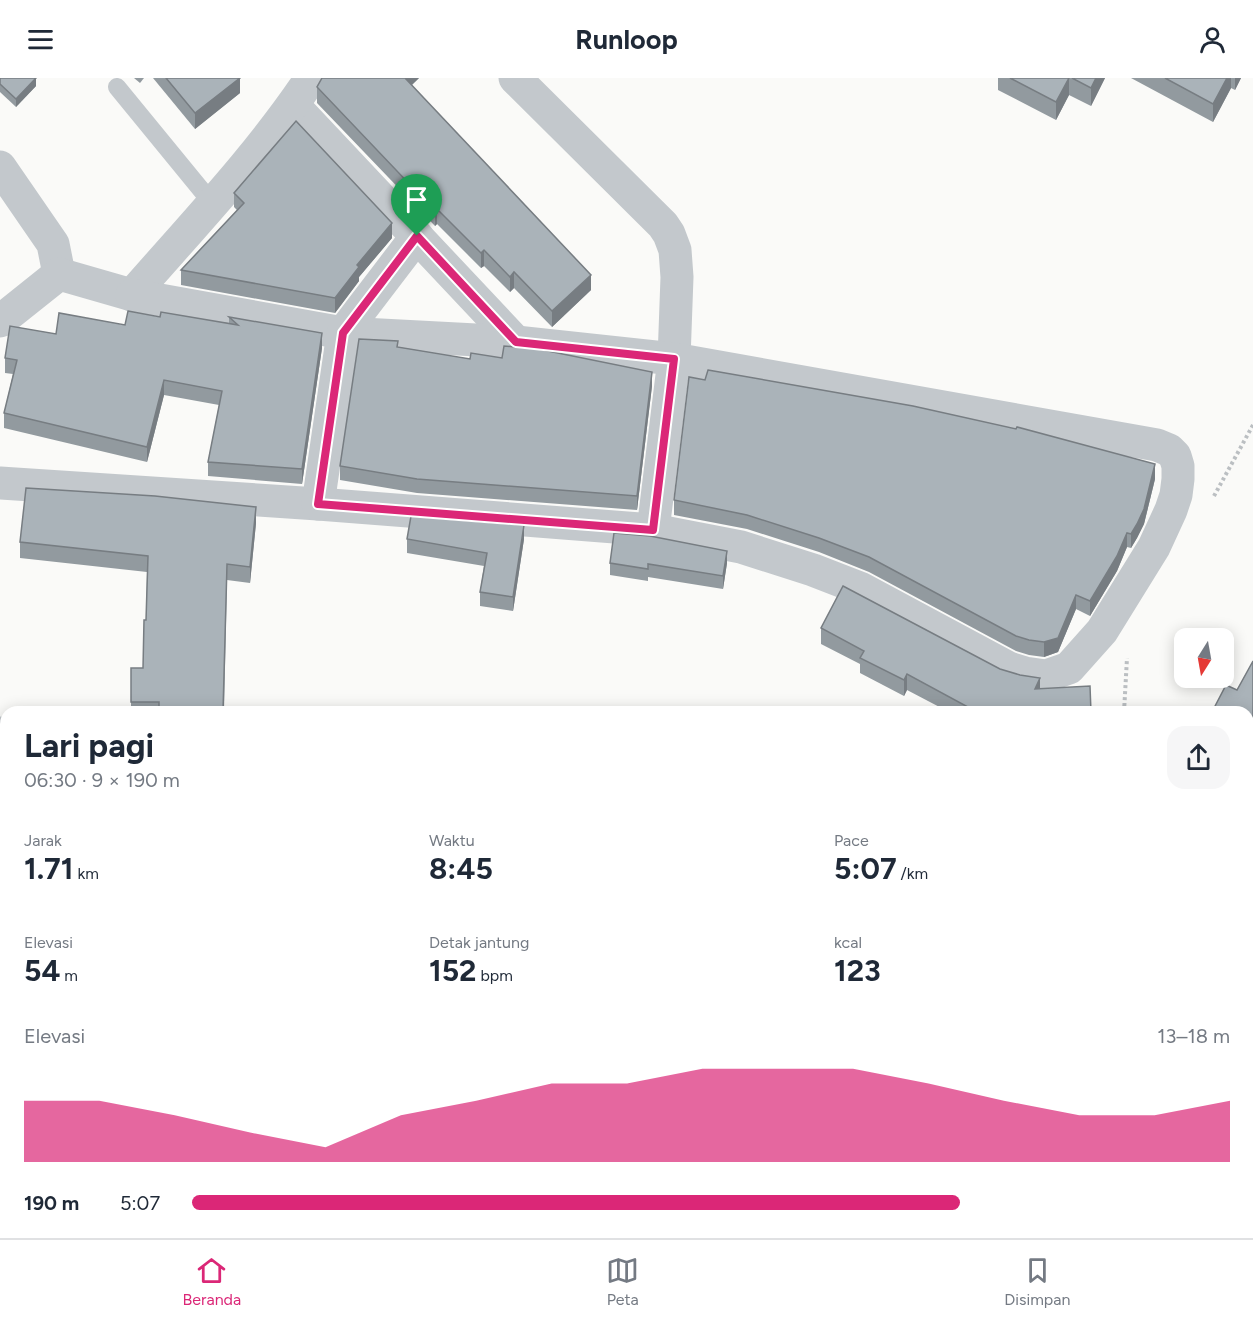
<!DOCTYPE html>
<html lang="id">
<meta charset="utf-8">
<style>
:root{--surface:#fff;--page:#f6f6f7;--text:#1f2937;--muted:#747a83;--line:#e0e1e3;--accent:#db2777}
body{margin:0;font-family:Figtree,sans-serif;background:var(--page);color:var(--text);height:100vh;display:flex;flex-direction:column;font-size:22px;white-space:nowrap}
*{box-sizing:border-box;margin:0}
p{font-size:20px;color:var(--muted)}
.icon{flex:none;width:33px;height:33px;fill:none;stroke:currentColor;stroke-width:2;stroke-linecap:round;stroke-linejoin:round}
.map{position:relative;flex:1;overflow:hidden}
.sheet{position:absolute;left:0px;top:628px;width:1254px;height:532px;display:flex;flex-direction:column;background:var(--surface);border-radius:18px 18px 0 0;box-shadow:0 3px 15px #0003}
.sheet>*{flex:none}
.needle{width:39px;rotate:191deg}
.tools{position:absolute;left:1174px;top:550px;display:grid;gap:12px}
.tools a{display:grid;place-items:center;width:60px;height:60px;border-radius:12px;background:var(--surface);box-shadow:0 3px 15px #0003;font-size:30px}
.pin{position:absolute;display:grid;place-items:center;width:51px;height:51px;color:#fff;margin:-62px -26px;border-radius:50% 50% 50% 0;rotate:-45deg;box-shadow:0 0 6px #0007}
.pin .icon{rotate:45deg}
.round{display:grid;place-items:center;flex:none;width:63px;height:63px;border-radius:18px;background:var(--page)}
.summary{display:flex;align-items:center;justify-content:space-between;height:102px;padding:0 24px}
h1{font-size:33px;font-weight:700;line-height:45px}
.figures{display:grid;grid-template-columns:repeat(3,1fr);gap:9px;height:102px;padding:6px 24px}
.figures div{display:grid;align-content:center}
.figures b{font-size:30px;font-weight:700}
.figures small{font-size:16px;font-weight:400}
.figures p{font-size:16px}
.chart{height:168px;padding:12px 24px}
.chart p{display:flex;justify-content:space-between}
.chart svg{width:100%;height:108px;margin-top:6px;fill:var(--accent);opacity:.7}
ul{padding:0 24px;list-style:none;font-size:20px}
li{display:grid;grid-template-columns:96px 72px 1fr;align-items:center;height:45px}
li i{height:15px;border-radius:8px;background:var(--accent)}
header{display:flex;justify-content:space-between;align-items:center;height:78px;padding:0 24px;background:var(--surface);font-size:27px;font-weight:700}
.dock{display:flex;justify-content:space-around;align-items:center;height:84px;border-top:2px solid var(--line);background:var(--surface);font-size:16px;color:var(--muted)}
.dock a{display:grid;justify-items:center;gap:3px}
.dock .on{color:var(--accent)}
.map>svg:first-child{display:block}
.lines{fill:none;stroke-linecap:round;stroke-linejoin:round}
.path{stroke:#bbbfc2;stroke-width:4;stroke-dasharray:3 3;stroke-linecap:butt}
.service{stroke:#c3c8cc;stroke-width:18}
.minor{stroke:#c3c8cc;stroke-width:33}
.wall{fill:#929a9f}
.shaded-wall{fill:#777d82}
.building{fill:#aab3b9;stroke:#777d82;stroke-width:1.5}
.route-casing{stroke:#fff;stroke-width:12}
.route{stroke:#db2777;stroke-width:8}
</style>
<header><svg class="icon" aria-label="menu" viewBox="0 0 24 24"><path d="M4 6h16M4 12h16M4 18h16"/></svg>Runloop<svg class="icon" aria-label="person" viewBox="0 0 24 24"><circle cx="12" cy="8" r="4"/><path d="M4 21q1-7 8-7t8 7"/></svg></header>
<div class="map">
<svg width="1253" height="1160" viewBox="0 0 1253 1160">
<rect width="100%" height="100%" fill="#fafaf8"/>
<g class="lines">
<g class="path">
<polyline points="1214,418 1253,347"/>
<polyline points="1124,634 1127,580"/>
<polyline points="1119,1155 1119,1160"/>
</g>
<polyline class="service" points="117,9 212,125"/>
<g class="minor">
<polyline points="515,0 663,147 669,156 675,172 677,199 674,281 653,452"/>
<polyline points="293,27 516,264"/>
<polyline points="0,89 53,166 59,196"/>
<path d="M 0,243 L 59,196 L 132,217 C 193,147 259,78 311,0"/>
<polyline points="0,405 318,426 653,452 741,469 813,492 862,511 1009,590 1025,595 1046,598 1069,590 1102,553 1154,469 1171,432 1176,417 1178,401 1178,388 1175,378 1169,372 1157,367 674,281 516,264 343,255 132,217"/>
<polyline points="318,426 343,255 417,158"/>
<polyline points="0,655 6,656"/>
</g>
</g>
<g class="wall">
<polygon points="0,0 36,8 16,29 0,14"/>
<polygon points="134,0 144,0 140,5"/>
<polygon points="153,0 240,0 240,15 195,51"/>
<polygon points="419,0 412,7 591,212 552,249 514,210 510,214 484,188 481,190 437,146 435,148 317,25 317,9"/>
<polygon points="998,0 1105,0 1091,28 1069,17 1056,42 998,12"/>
<polygon points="1131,0 1241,0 1235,12 1231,10 1213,44"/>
<polygon points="234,115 392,160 359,199 359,203 335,235 181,207 181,192 237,132 234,129"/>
<polygon points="160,239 229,245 229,239 322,270 302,406 208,398 208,384 219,327 164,317 147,384 4,350 4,335 13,296 5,295 5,280 56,256 125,247"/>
<polygon points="398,269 470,281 652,308 637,432 417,415 340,402 340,388"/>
<polygon points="705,302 1155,401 1144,446 1137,460 1131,470 1127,469 1117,493 1090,538 1076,531 1058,574 1044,579 1029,577 1016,573 869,494 819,474 747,451 674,437 674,422"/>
<polygon points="256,445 250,505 227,502 224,634 131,634 131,590 143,590 146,542 147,494 20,480 20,464"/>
<polygon points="407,461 524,461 513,533 480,528 480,514 484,488 407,475"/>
<polygon points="610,485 727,485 723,511 648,499 648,503 610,497"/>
<polygon points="821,550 1000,591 1091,634 949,634 907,612 904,618 860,595 860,586 821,566"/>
<polygon points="1253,583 1253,682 1248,679 1248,634 1237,612"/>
<polygon points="0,663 6,664 4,894 0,893"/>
</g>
<g class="shaded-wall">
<polygon points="36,0 36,8 16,29 16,21"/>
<polygon points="240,0 240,15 195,51 195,35"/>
<polygon points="404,0 419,0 404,14"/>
<polygon points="1069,0 1069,17 1056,42 1056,24"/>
<polygon points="1096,0 1105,0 1091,28 1091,10"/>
<polygon points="1227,0 1231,0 1231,10 1213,44 1213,26"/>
<polygon points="1235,0 1241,0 1235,12"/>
<polygon points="437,131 437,146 435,148 435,133"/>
<polygon points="392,145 392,160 359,199 359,203 335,235 335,220 357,187"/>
<polygon points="484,172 484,188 481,190 481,175"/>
<polygon points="514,194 514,210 510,214 510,199"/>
<polygon points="591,197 591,212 552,249 552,233"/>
<polygon points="322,255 322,270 302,406 302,391"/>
<polygon points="652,294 652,308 637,432 637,418"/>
<polygon points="164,302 164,317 147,384 147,369"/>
<polygon points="1155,386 1155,401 1144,446 1137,460 1131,470 1131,456"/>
<polygon points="256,429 256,445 250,505 250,489"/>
<polygon points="524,447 524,461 513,533 513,519"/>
<polygon points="1127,455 1127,469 1117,493 1090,538 1090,523"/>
<polygon points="727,473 727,485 723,511 723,498"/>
<polygon points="1076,517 1076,531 1058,574 1044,579 1044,564"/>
<polygon points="907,596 907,612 904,618 904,602"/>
<polygon points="1040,600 1040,616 1035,611"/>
<polygon points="6,868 6,884 4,894 4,879"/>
</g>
<g class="building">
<polygon points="0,0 36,0 16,21 0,6"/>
<polygon points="166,0 240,0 195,35"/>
<polygon points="322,0 405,0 591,197 552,233 514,194 510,199 484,172 481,175 437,131 435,133 317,9"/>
<polygon points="1010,0 1069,0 1056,24"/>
<polygon points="1072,0 1096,0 1091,10"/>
<polygon points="1165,0 1227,0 1213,26"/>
<polygon points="296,43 392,145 357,187 359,189 335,220 181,192 244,125 234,115"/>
<polygon points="128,233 160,239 161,234 238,247 229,239 322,255 302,391 208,384 222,313 164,302 147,369 4,335 17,282 5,280 10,248 56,256 59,235 125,247"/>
<polygon points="359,261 398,263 397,269 470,281 471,275 502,280 504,268 538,271 652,294 637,418 417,401 340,388"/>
<polygon points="708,292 913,328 1016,351 1017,349 1155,386 1144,431 1137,446 1131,456 1127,455 1117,478 1090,523 1076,517 1058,560 1044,564 1029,562 1016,558 869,479 819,460 747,437 674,422 689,299 705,302"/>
<polygon points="26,410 155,418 256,429 250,489 227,486 223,634 159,634 159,624 131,624 131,590 143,590 144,542 146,542 148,478 20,464"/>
<polygon points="411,438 524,447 513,519 480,514 487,475 407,461"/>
<polygon points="614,455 650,458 727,473 723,498 648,486 648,491 610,485"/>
<polygon points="843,508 1000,591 1020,597 1040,600 1035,611 1090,608 1091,634 977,634 907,596 904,602 860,580 864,573 821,550"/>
<polygon points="1253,583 1253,666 1248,664 1248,634 1212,634 1226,607 1237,612"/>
<polygon points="0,663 6,664 6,868 4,879 0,878"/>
</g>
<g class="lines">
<g class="route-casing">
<polygon id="route" points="417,158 516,264 674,281 653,452 318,426 343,255"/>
</g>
<use href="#route" class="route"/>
</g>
</svg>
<div class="tools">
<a><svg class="needle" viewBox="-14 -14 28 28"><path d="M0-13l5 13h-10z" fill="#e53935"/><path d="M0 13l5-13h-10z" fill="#747a83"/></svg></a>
</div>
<div class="pin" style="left:417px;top:158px;background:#1e9e55"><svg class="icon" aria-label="arrive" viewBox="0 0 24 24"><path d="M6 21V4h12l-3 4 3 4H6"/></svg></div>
<section class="sheet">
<div class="summary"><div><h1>Lari pagi</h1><p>06:30 · 9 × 190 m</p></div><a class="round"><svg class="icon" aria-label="share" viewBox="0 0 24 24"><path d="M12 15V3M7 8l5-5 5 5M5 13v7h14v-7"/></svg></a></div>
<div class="figures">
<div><p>Jarak</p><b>1.71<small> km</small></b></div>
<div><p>Waktu</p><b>8:45</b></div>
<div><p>Pace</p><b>5:07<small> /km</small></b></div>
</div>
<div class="figures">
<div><p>Elevasi</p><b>54<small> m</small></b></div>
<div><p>Detak jantung</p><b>152<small> bpm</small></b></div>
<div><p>kcal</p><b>123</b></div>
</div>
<div class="chart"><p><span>Elevasi</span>13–18 m</p>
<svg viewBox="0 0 160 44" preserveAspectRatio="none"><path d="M0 44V19L10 19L20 25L30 32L40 38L50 25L60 19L70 12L80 12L90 6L100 6L110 6L120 12L130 19L140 25L150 25L160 19V44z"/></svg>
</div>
<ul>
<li><b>190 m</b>5:07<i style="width:74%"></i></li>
</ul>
</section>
</div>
<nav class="dock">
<a class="on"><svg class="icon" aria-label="home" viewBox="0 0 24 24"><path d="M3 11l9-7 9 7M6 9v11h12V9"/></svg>Beranda</a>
<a><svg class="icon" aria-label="map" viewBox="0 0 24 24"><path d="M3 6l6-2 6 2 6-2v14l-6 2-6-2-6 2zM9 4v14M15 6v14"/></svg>Peta</a>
<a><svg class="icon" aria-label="saved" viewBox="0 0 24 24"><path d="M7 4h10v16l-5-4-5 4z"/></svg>Disimpan</a>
</nav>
